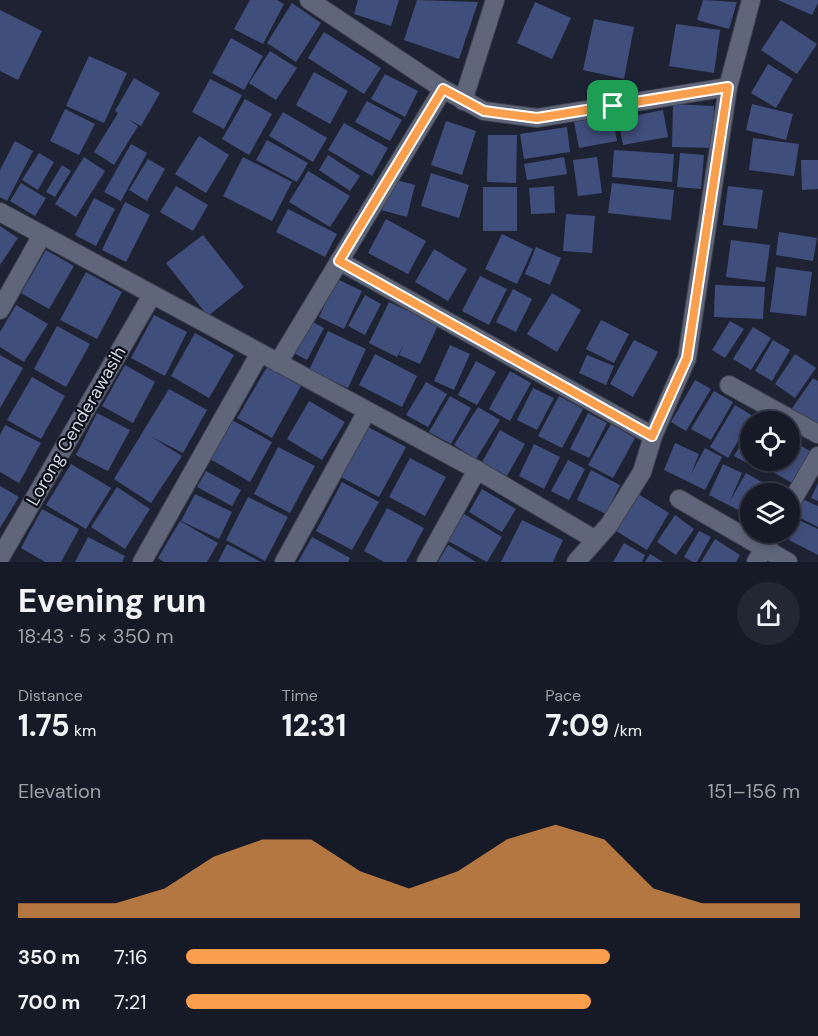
<!DOCTYPE html>
<meta charset="utf-8">
<style>
:root{--surface:#161a27;--page:#232733;--text:#f1f3f6;--muted:#9ea1a7;--line:#353844;--accent:#f99f4d}
body{margin:0;font-family:"DM Sans",sans-serif;background:var(--page);color:var(--text);height:100vh;display:flex;flex-direction:column;font-size:22px;white-space:nowrap}
*{box-sizing:border-box;margin:0}
p{font-size:20px;color:var(--muted)}
.icon{flex:none;width:33px;height:33px;fill:none;stroke:currentColor;stroke-width:2;stroke-linecap:round;stroke-linejoin:round}
.map{position:relative;height:562px;overflow:hidden}
.details{display:flex;flex-direction:column;background:var(--surface);flex:1}
.details>*{flex:none}
.fabs{position:absolute;left:740px;top:411px;display:grid;gap:12px}
.fabs a{display:grid;place-items:center;width:60px;height:60px;border-radius:50%;background:var(--surface);box-shadow:0 3px 9px #0003,0 0 0 2px var(--line);font-size:30px}
.pin{position:absolute;display:grid;place-items:center;width:51px;height:51px;color:#fff;margin:-26px;border-radius:12px;box-shadow:0 3px 9px #0006}
.round{display:grid;place-items:center;flex:none;width:63px;height:63px;border-radius:32px;background:var(--page)}
.overview{display:flex;align-items:center;justify-content:space-between;height:102px;padding:0 18px}
h1{font-size:33px;font-weight:700;line-height:45px}
.stats{display:grid;grid-template-columns:repeat(3,1fr);gap:9px;height:102px;padding:6px 18px}
.stats div{display:grid;align-content:center}
.stats b{font-size:30px;font-weight:700}
.stats small{font-size:16px;font-weight:400}
.stats p{font-size:16px}
.chart{height:168px;padding:12px 18px}
.chart p{display:flex;justify-content:space-between}
.chart svg{width:100%;height:108px;margin-top:6px;fill:var(--accent);opacity:.7}
ul{padding:0 18px;list-style:none;font-size:20px}
li{display:grid;grid-template-columns:96px 72px 1fr;align-items:center;height:45px}
li i{height:15px;border-radius:8px;background:var(--accent)}
.map>svg:first-child{display:block}
.building{fill:#404e7b}
.lines{fill:none;stroke-linecap:round;stroke-linejoin:round}
.minor-casing{stroke:#3d414f;stroke-width:20}
.minor{stroke:#5f667a;stroke-width:18}
.route-casing{stroke:#fff;stroke-width:12}
.route{stroke:#f99f4d;stroke-width:8}
.labels{text-anchor:middle;stroke-width:4.5;stroke-linejoin:round;paint-order:stroke}
.street-label{font-size:18px;fill:#d2d6e2;stroke:#0a0d15}
</style>
<div class="map">
<svg width="818" height="562" viewBox="0 0 818 562">
<rect width="100%" height="100%" fill="#1e2334"/>
<g class="building">
<polygon points="250,0 277,0 284,4 263,44 234,29"/>
<polygon points="358,0 399,0 391,26 354,14"/>
<polygon points="417,0 478,2 459,59 404,40"/>
<polygon points="703,0 737,2 729,29 697,20"/>
<polygon points="778,0 818,0 818,3 812,15"/>
<polygon points="535,2 571,18 552,59 517,43"/>
<polygon points="292,3 321,23 296,62 267,43"/>
<polygon points="0,10 42,31 18,80 0,71"/>
<polygon points="594,19 634,27 624,79 583,70"/>
<polygon points="781,20 817,44 797,74 761,50"/>
<polygon points="676,24 720,30 714,73 669,66"/>
<polygon points="324,32 381,68 364,94 308,58"/>
<polygon points="231,38 263,56 244,90 212,73"/>
<polygon points="270,51 297,68 276,100 249,83"/>
<polygon points="89,56 127,73 104,123 66,106"/>
<polygon points="768,64 793,79 776,108 751,93"/>
<polygon points="314,72 348,91 330,124 296,105"/>
<polygon points="385,74 418,91 405,117 371,99"/>
<polygon points="134,78 160,93 141,126 128,119 138,126 114,165 94,152 118,113 115,111"/>
<polygon points="210,79 242,95 224,129 192,112"/>
<polygon points="245,99 272,114 249,155 222,139"/>
<polygon points="367,101 402,120 390,141 355,122"/>
<polygon points="673,104 714,106 713,148 672,147"/>
<polygon points="752,104 793,114 786,140 746,130"/>
<polygon points="65,109 95,124 79,155 50,141"/>
<polygon points="663,110 668,137 623,145 618,119"/>
<polygon points="283,112 327,138 313,162 269,136"/>
<polygon points="612,114 617,141 579,148 574,122"/>
<polygon points="446,121 476,131 462,175 431,165"/>
<polygon points="344,123 388,148 372,176 328,150"/>
<polygon points="567,127 570,152 524,159 520,134"/>
<polygon points="488,135 517,135 516,183 487,182"/>
<polygon points="199,136 229,155 206,193 175,174"/>
<polygon points="753,138 799,144 794,176 749,170"/>
<polygon points="267,140 308,163 297,182 256,160"/>
<polygon points="15,141 33,151 7,201 0,197 0,170"/>
<polygon points="131,144 147,153 121,201 104,192"/>
<polygon points="614,150 674,154 672,182 612,177"/>
<polygon points="39,153 54,162 38,190 22,180"/>
<polygon points="680,153 704,155 701,189 677,187"/>
<polygon points="328,155 360,176 350,191 319,170"/>
<polygon points="84,157 105,171 76,217 55,204"/>
<polygon points="243,157 292,182 272,221 223,196"/>
<polygon points="564,157 567,174 527,180 524,164"/>
<polygon points="597,157 602,193 578,196 573,160"/>
<polygon points="148,159 165,169 147,201 129,190"/>
<polygon points="801,160 818,160 818,189 802,190"/>
<polygon points="62,165 71,171 55,197 46,192"/>
<polygon points="308,171 350,196 330,227 289,202"/>
<polygon points="431,173 469,185 459,218 421,206"/>
<polygon points="389,178 415,185 407,217 381,210"/>
<polygon points="21,183 46,198 35,216 10,201"/>
<polygon points="612,183 674,190 671,220 608,213"/>
<polygon points="176,186 208,205 193,231 160,212"/>
<polygon points="554,186 555,213 531,214 529,188"/>
<polygon points="728,186 763,190 757,229 723,225"/>
<rect x="483" y="187" width="34" height="44"/>
<polygon points="94,198 115,209 96,246 75,235"/>
<polygon points="125,202 150,215 126,262 102,250"/>
<polygon points="288,209 337,234 325,257 276,232"/>
<polygon points="566,214 595,216 592,253 563,251"/>
<polygon points="386,219 426,241 408,274 368,253"/>
<polygon points="0,226 18,238 0,265"/>
<polygon points="779,232 817,238 813,261 776,255"/>
<polygon points="502,234 533,249 517,284 485,269"/>
<polygon points="203,235 244,287 208,316 166,263"/>
<polygon points="731,240 770,245 765,282 726,277"/>
<polygon points="536,247 561,258 550,285 525,274"/>
<polygon points="434,249 467,269 448,301 415,282"/>
<polygon points="46,250 74,266 49,309 21,293"/>
<polygon points="776,267 812,272 806,316 770,312"/>
<polygon points="86,272 122,292 97,339 60,320"/>
<polygon points="480,276 507,289 489,325 462,311"/>
<polygon points="337,279 362,291 344,329 319,317"/>
<polygon points="715,285 765,287 763,319 714,317"/>
<polygon points="513,289 532,299 516,332 496,322"/>
<polygon points="552,293 581,310 557,352 527,334"/>
<polygon points="365,295 381,304 365,335 348,326"/>
<polygon points="389,302 438,325 420,364 399,355 403,346 397,357 369,343"/>
<polygon points="16,305 48,324 24,362 0,347 0,332"/>
<polygon points="154,315 187,332 165,376 131,358"/>
<polygon points="309,320 324,328 307,360 292,352"/>
<polygon points="601,320 629,334 614,363 586,349"/>
<polygon points="730,321 744,329 725,358 712,350"/>
<polygon points="57,326 90,344 66,387 34,369"/>
<polygon points="753,327 771,338 751,370 733,359"/>
<polygon points="328,331 366,349 348,388 309,370"/>
<polygon points="195,333 234,355 209,398 171,376"/>
<polygon points="634,340 658,352 633,397 610,384"/>
<polygon points="773,340 790,350 772,381 755,371"/>
<polygon points="450,345 470,354 454,390 434,381"/>
<polygon points="375,354 417,376 402,407 359,385"/>
<polygon points="795,354 816,368 795,398 775,384"/>
<polygon points="0,355 23,368 0,408"/>
<polygon points="587,355 614,366 606,385 579,373"/>
<polygon points="476,361 496,372 477,405 458,395"/>
<polygon points="125,365 155,382 133,423 102,406"/>
<polygon points="267,367 301,386 272,438 237,418"/>
<polygon points="510,371 531,383 510,421 489,409"/>
<polygon points="32,377 65,396 41,439 7,420"/>
<polygon points="813,378 818,381 818,424 791,410"/>
<polygon points="695,380 711,389 686,431 671,422"/>
<polygon points="426,382 447,394 428,427 406,415"/>
<polygon points="533,388 554,398 537,430 517,420"/>
<polygon points="169,389 207,410 183,453 150,436 182,456 151,503 114,479"/>
<polygon points="714,391 733,402 711,440 691,429"/>
<polygon points="450,396 471,408 451,444 429,432"/>
<polygon points="559,396 583,409 562,448 538,436"/>
<polygon points="309,401 345,422 322,460 287,439"/>
<polygon points="735,405 753,416 728,458 710,447"/>
<polygon points="478,407 500,420 476,459 454,445"/>
<polygon points="97,413 130,430 108,471 76,455"/>
<polygon points="588,413 607,423 589,458 570,449"/>
<polygon points="232,420 272,442 250,482 210,459"/>
<polygon points="611,424 635,438 613,478 588,465"/>
<polygon points="5,425 41,443 19,483 0,472 0,435"/>
<polygon points="366,426 406,447 379,497 339,476"/>
<polygon points="750,428 750,460 760,460 756,468 734,456"/>
<polygon points="500,430 525,444 507,476 482,462"/>
<polygon points="789,439 810,451 792,483 762,466 765,460 789,460"/>
<polygon points="675,443 699,454 691,474 705,448 722,457 705,490 664,470"/>
<polygon points="534,444 560,457 544,489 519,476"/>
<polygon points="278,447 315,466 290,513 254,494"/>
<polygon points="410,458 446,477 425,516 389,497"/>
<polygon points="568,460 585,469 569,500 551,491"/>
<polygon points="71,464 111,488 86,529 46,505"/>
<polygon points="723,464 742,473 730,501 746,473 783,494 750,494 750,516 709,495"/>
<polygon points="591,470 620,485 606,514 577,500"/>
<polygon points="206,471 241,490 232,506 197,487"/>
<polygon points="342,482 379,502 352,550 316,531"/>
<polygon points="818,483 818,501 811,498"/>
<polygon points="0,486 19,497 0,528"/>
<polygon points="117,487 150,509 125,549 91,527"/>
<polygon points="482,489 516,509 502,532 469,512"/>
<polygon points="635,492 669,513 647,550 613,529"/>
<polygon points="195,494 232,512 219,539 181,521"/>
<polygon points="248,497 288,517 265,561 226,540"/>
<polygon points="800,498 818,506 818,527 792,514"/>
<polygon points="387,508 424,528 406,562 384,562 364,551"/>
<polygon points="42,509 79,529 61,562 45,562 21,548"/>
<polygon points="464,514 502,537 487,562 448,541"/>
<polygon points="675,515 694,529 676,555 657,542"/>
<polygon points="522,520 563,540 553,562 501,562"/>
<polygon points="799,520 818,529 818,555 789,540"/>
<polygon points="180,521 218,543 207,562 164,562 158,558"/>
<polygon points="699,531 711,537 697,562 693,562 684,557"/>
<polygon points="88,537 125,556 122,562 75,562"/>
<polygon points="312,537 350,558 348,562 298,562"/>
<polygon points="715,539 740,555 736,562 701,562"/>
<polygon points="624,543 645,555 642,562 613,562"/>
<polygon points="227,544 261,562 218,562"/>
<polygon points="448,545 476,562 438,562"/>
<polygon points="650,554 663,562 645,562"/>
</g>
<g class="lines">
<g class="minor-casing">
<g id="minor">
<polyline points="309,0 443,89 484,111 537,118 728,87"/>
<polyline points="463,101 495,0"/>
<polyline points="0,212 477,470 594,539"/>
<polyline points="339,261 653,436"/>
<polyline points="0,310 42,235"/>
<polyline points="278,363 443,89"/>
<polyline points="729,385 818,434"/>
<polyline points="679,499 788,562"/>
<polyline points="789,506 818,456"/>
<polyline points="0,558 152,295"/>
<polyline points="142,562 260,353"/>
<polyline points="284,562 367,411"/>
<polyline points="426,562 477,470"/>
<polyline points="576,562 609,525 642,472 653,436 687,358 728,87 751,0"/>
<polyline points="756,562 774,532"/>
</g>
</g>
<use href="#minor" class="minor"/>
</g>
<g class="lines">
<g class="route-casing">
<polygon id="route" points="728,87 687,358 652,436 339,261 443,89 484,111 537,118"/>
</g>
<use href="#route" class="route"/>
</g>
<g class="labels">
<g class="street-label">
<text transform="translate(76 426) rotate(-60)" y="6">Lorong Cenderawasih</text>
</g>
</g>
</svg>
<div class="fabs">
<a><svg class="icon" aria-label="locate" viewBox="0 0 24 24"><circle cx="12" cy="12" r="6"/><path d="M12 2v4M12 18v4M2 12h4M18 12h4"/></svg></a>
<a><svg class="icon" aria-label="layers" viewBox="0 0 24 24"><path d="M12 4l9 5-9 5-9-5zM3 14l9 5 9-5"/></svg></a>
</div>
<div class="pin" style="left:613px;top:106px;background:#1e9e55"><svg class="icon" aria-label="arrive" viewBox="0 0 24 24"><path d="M6 21V4h12l-3 4 3 4H6"/></svg></div>
</div>
<section class="details">
<div class="overview"><div><h1>Evening run</h1><p>18:43 · 5 × 350 m</p></div><a class="round"><svg class="icon" aria-label="share" viewBox="0 0 24 24"><path d="M12 15V3M7 8l5-5 5 5M5 13v7h14v-7"/></svg></a></div>
<div class="stats">
<div><p>Distance</p><b>1.75<small> km</small></b></div>
<div><p>Time</p><b>12:31</b></div>
<div><p>Pace</p><b>7:09<small> /km</small></b></div>
</div>
<div class="chart"><p><span>Elevation</span>151–156 m</p>
<svg viewBox="0 0 160 44" preserveAspectRatio="none"><path d="M0 44V38L10 38L20 38L30 32L40 19L50 12L60 12L70 25L80 32L90 25L100 12L110 6L120 12L130 32L140 38L150 38L160 38V44z"/></svg>
</div>
<ul>
<li><b>350 m</b>7:16<i style="width:69%"></i></li>
<li><b>700 m</b>7:21<i style="width:66%"></i></li>
</ul>
</section>
